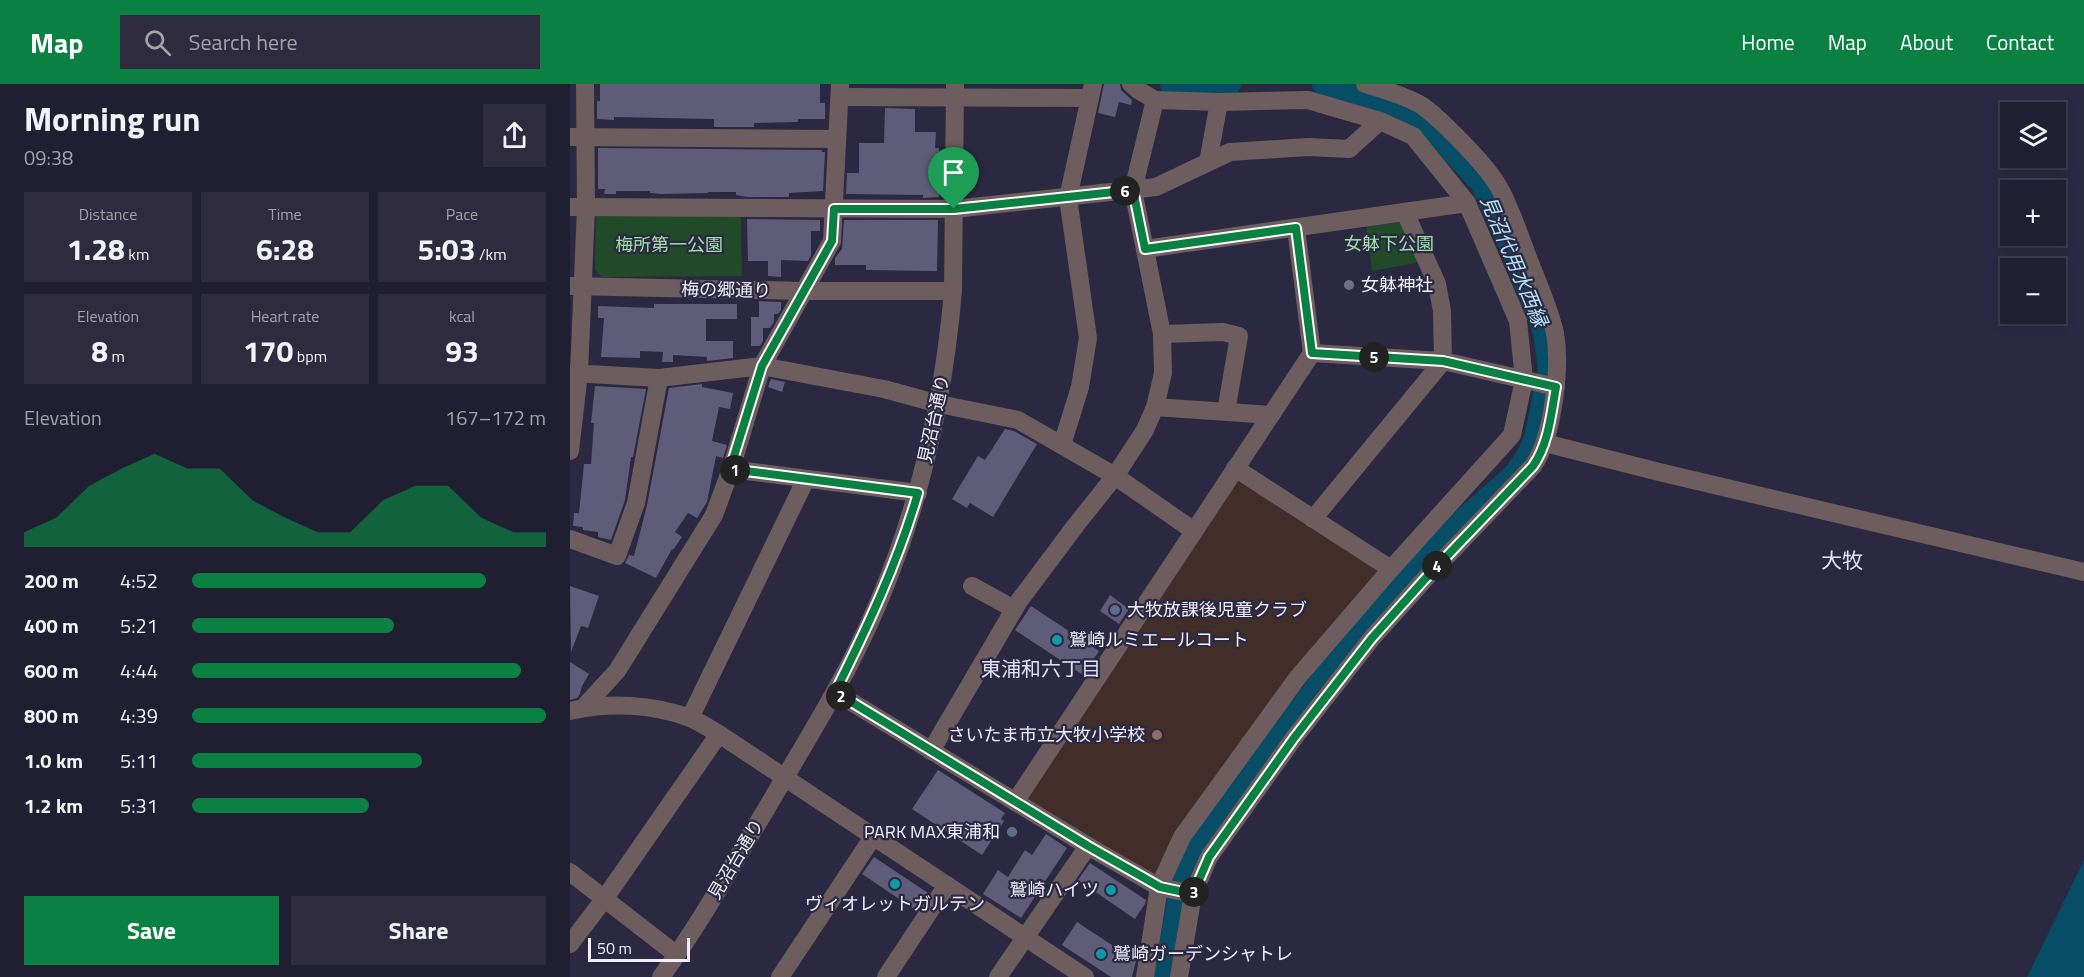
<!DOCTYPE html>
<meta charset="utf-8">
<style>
:root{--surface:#201e31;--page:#2d2b3d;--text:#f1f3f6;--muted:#a2a2ab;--line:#3d3c4d;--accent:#0b8043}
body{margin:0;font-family:"Titillium Web","Noto Sans JP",sans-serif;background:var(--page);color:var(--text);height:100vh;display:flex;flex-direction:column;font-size:22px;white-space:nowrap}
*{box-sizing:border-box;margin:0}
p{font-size:20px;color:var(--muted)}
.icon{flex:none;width:33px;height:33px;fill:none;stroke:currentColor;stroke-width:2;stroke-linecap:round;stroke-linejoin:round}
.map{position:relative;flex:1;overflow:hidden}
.side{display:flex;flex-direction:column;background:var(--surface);width:570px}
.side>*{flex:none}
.buttons{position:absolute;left:1430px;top:18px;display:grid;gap:12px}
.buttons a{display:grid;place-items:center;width:66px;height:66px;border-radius:0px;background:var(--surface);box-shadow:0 3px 9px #0003,0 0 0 2px var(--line);font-size:30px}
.scale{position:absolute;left:18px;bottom:15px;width:102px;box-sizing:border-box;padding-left:6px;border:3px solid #f0effd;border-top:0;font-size:16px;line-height:21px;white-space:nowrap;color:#f0effd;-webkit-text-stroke:4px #2b2841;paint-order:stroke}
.pin{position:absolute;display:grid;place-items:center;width:51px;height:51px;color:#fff;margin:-62px -26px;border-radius:50% 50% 50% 0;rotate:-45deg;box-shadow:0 0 6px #0007}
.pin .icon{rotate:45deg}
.km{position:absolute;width:30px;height:30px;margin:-15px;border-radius:50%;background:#222;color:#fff;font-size:16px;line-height:30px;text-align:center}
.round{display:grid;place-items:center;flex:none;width:63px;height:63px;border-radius:0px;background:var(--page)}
.headline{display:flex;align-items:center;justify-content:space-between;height:102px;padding:0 24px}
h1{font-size:33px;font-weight:700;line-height:45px}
.metrics{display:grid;grid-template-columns:repeat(3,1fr);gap:9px;height:102px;padding:6px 24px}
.metrics div{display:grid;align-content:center;border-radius:0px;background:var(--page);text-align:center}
.metrics b{font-size:30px;font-weight:700}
.metrics small{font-size:16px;font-weight:400}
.metrics p{font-size:16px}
.chart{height:168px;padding:12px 24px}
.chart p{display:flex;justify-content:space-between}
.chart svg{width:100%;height:108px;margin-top:6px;fill:var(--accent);opacity:.7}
.button{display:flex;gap:12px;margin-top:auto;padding:12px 24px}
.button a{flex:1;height:69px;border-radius:0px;background:var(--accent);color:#fff;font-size:24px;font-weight:700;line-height:69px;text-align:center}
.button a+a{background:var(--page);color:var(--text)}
ul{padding:0 24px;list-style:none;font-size:20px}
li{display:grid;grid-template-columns:96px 72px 1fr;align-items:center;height:45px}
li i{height:15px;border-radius:8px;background:var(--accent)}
header{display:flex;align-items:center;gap:36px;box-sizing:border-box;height:84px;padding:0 30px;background:var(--accent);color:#fff}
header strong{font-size:28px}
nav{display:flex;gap:33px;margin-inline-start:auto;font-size:21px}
.search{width:420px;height:54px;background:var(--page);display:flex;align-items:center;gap:15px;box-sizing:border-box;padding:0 21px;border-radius:0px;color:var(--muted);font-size:22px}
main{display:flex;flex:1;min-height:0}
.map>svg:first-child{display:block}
.education{fill:#412e28}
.green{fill:#214a29}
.water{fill:#064d65}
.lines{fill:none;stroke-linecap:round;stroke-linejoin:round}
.river{stroke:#064d65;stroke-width:24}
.building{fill:#5f5c79}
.minor{stroke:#6d5d5f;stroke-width:18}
.route-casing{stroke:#fff;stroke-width:12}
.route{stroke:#0b8043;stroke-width:8}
.worship-dot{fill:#6b7280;stroke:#2b2841;stroke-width:2}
.service-dot{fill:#5c6f8a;stroke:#2b2841;stroke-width:2}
.culture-dot{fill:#0f9aa8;stroke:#2b2841;stroke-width:2}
.education-dot{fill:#8d6e63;stroke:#2b2841;stroke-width:2}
.labels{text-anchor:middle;stroke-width:4.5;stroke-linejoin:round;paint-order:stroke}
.park-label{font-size:18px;fill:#9de0a7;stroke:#2b2841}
.poi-label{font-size:18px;fill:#f0effd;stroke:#2b2841;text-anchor:start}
.street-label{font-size:18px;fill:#f0effd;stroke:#2b2841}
.water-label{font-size:20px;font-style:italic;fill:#b2e6fd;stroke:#2b2841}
.neighbourhood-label{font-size:20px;fill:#e2e0fc;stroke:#2b2841}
.quarter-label{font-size:21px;fill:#e2e0fc;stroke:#2b2841}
</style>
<header>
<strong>Map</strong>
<div class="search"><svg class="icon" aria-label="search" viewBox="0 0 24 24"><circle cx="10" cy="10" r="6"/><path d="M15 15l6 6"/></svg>Search here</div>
<nav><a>Home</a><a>Map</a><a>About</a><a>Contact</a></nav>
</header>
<main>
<section class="side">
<div class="headline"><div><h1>Morning run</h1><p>09:38</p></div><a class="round"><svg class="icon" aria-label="share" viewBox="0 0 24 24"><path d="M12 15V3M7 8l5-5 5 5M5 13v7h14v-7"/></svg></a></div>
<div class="metrics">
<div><p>Distance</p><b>1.28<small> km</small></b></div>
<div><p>Time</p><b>6:28</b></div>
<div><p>Pace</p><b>5:03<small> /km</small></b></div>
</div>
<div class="metrics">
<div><p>Elevation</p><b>8<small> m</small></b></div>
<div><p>Heart rate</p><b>170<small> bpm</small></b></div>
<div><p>kcal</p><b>93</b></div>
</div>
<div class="chart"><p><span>Elevation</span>167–172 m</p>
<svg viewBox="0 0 160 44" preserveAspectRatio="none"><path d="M0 44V38L10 32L20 19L30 12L40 6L50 12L60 12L70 25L80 32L90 38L100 38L110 25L120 19L130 19L140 32L150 38L160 38V44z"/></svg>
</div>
<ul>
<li><b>200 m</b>4:52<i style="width:83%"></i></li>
<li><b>400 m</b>5:21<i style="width:57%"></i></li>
<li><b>600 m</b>4:44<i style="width:93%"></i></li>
<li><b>800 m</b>4:39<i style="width:100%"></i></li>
<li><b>1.0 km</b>5:11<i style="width:65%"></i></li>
<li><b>1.2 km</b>5:31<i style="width:50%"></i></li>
</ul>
<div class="button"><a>Save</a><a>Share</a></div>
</section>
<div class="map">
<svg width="1514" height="893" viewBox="0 0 1514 893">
<rect width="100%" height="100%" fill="#2b2841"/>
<polygon class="education" points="666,394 809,486 590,792 583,793 455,717"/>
<g class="green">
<polygon points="26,129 171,130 172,192 32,193 25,186"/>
<polygon points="829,136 851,178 802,187 796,141"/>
</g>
<polygon class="water" points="1514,776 1514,893 1457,893"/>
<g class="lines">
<g class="river">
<polyline points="602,0 659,0"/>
<polyline points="596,893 613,793 621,776 694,673 797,539 896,434 944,392 957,374 966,355 980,286 975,248 943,166 912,99 855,37 826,23 795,11 754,0"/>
</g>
</g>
<g class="building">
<polygon points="30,0 250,0 250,19 255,19 255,35 228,35 228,38 184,39 184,43 144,43 144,35 44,33 44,36 27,35 27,17 30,17"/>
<polygon points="534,0 550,0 551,6 562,16 561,21 549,18 545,33 528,29"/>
<polygon points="315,24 345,25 345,48 366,48 365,64 369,64 369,113 353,114 353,111 276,110 277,89 289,89 289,59 314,59"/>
<polygon points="28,64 252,66 252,68 255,68 253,107 219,109 219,113 177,113 166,111 166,108 138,108 138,109 91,110 80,109 80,107 46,107 46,110 34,110 35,105 28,105"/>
<polygon points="177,135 250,136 250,147 241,147 241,171 238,177 211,176 211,193 198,192 198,177 178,177"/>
<polygon points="274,136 368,136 367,187 296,186 296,181 265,181 265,174 272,165"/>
<polygon points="189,217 211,218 211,226 208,230 204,230 204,238 200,244 193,244 193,257 190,262 181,262 181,233 189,233"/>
<polygon points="84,220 167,220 167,235 136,235 136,257 163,257 163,274 137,277 137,273 103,271 103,278 92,278 93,268 70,267 70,274 31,273 34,234 28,234 28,222 84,224"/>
<polygon points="201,295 215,298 212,308 198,303"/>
<polygon points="132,300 132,303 163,309 160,325 149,323 142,357 157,361 153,374 146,372 137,418 127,434 118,429 105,448 112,453 103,466 102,465 86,494 55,479 59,471 64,472 77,421 99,304"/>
<polygon points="25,302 76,305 63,373 61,373 55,416 41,456 28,453 28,448 13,446 13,443 3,442 4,429 9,429 14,380 21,380 24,339 21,339"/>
<polygon points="435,345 444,347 467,360 423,433 400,419 397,424 382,415 408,372 415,376"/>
<polygon points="0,502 29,512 18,544 11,542 1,568"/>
<polygon points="540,511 559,525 549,540 530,527"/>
<polygon points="461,522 529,567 513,591 445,546"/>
<polygon points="0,578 19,590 12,602 10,610 7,614 0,616"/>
<polygon points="368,686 435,729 431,735 434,737 412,771 342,725"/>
<polygon points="476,750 497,764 451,834 413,810 428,786 438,793 455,766 462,771"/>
<polygon points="304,773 358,809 347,827 292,790"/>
<polygon points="520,779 576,816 575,820 565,835 508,796"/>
<polygon points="507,838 566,877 562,893 541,893 492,861"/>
</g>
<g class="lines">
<g class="minor">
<polyline points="561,0 568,6 585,16 649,18 738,16 810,37 843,52 897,119 948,237 954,296 942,351 821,485 728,593 612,753 589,803 575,893"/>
<polyline points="270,13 520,14"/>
<polyline points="0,53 267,55"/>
<polyline points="638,78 649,18"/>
<polyline points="0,123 384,125 586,103 660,68 739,63 779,65 810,37"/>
<polyline points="575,165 897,119"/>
<polyline points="0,202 234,207 383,207"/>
<polyline points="592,250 653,248 669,252 656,328"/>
<polyline points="742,269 873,277 986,303"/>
<polyline points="0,289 89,294 192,282 314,305 369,320 448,336 545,392 624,447"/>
<polyline points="585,323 701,331"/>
<polyline points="975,359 1089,388 1514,488"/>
<polyline points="492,361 510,303 518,254 498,114 523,0"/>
<polyline points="0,367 9,289 16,124 15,0"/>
<polyline points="665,384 821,485"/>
<polyline points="161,385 348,409"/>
<polyline points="743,435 873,277 872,227 867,200 835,128"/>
<polyline points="0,455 47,472 66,419 89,294"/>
<polyline points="402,502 444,525"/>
<polyline points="265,608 518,762 589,803 623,810"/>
<polyline points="13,624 47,587 144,431 161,385 192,282 262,157 270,0"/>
<path d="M 0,627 C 39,618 83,620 120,634 C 130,638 140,645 149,650 L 515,893"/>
<polyline points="120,634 236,395"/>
<polyline points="361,667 449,517 506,441 545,392 575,346 585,323 593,289 592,250 563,106 585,16"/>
<polyline points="445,718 742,269 726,144"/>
<polyline points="0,788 107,871"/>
<polyline points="0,860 35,814 149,650"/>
<path d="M 91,893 C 130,840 161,783 195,727 C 218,688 242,649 264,609 C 334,485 371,348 383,207 L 385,0"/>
<polyline points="210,893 303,753"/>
<polyline points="316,893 377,801"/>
<polyline points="428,893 518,762"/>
<path d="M 609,893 L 623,810 L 639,773 L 724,654 L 802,554 L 855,495 L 963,382 C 983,353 991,284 985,249 C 980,225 968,200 959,176 C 949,151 941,123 927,100 C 915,80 870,34 851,21 C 834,11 814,6 795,0"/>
</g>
</g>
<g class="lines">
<g class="route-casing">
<path id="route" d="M 563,106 L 575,165 L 726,144 L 742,269 L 873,277 L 986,303 C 981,330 979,359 963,382 L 855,495 L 802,554 L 724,654 L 639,773 L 623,810 L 590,803 L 518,762 L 265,608 C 297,544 328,478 348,409 L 160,385 L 192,282 L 262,157 L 264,125 L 384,125 Z"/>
</g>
<use href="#route" class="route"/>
</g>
<circle class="worship-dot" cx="779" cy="201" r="6"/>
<g class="service-dot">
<circle cx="545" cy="526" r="6"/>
<circle cx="442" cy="748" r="6"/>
</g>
<g class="culture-dot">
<circle cx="487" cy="556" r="6"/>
<circle cx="325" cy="800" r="6"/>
<circle cx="541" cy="806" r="6"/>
<circle cx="531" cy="870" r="6"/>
</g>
<circle class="education-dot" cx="587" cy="651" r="6"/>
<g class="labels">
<g class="park-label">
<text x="819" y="166">女躰下公園</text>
<text x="99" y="167">梅所第一公園</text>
</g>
<g class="poi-label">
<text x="791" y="207">女躰神社</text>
<text x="557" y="532">大牧放課後児童クラブ</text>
<text x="499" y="562">鷲崎ルミエールコート</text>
<text x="575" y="657" text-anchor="end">さいたま市立大牧小学校</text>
<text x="430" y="754" text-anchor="end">PARK MAX東浦和</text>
<text x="529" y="812" text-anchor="end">鷲崎ハイツ</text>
<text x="325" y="826" text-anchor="middle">ヴィオレットガルテン</text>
<text x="543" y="876">鷲崎ガーデンシャトレ</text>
</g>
<g class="street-label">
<text transform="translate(156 206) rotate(1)" y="6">梅の郷通り</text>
<text transform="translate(364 335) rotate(-78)" y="6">見沼台通り</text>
<text transform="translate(166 775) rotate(-59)" y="6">見沼台通り</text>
</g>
<g class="water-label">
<text transform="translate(944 177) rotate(67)" y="7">見沼代用水西縁</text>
</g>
<g class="neighbourhood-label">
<text x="471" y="592">東浦和六丁目</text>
</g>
<g class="quarter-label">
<text x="1272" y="484">大牧</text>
</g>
</g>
</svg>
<div class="buttons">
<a><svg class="icon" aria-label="layers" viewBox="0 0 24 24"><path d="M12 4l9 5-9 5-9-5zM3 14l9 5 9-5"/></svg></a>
<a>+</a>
<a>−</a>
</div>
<div class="scale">50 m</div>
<div class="pin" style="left:384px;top:125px;background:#1e9e55"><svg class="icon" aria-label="arrive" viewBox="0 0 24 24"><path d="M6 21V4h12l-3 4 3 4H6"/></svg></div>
<b class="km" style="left:165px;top:386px">1</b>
<b class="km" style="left:271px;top:612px">2</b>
<b class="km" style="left:624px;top:808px">3</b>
<b class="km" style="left:867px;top:482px">4</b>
<b class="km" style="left:804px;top:273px">5</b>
<b class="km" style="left:555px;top:107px">6</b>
</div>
</main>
